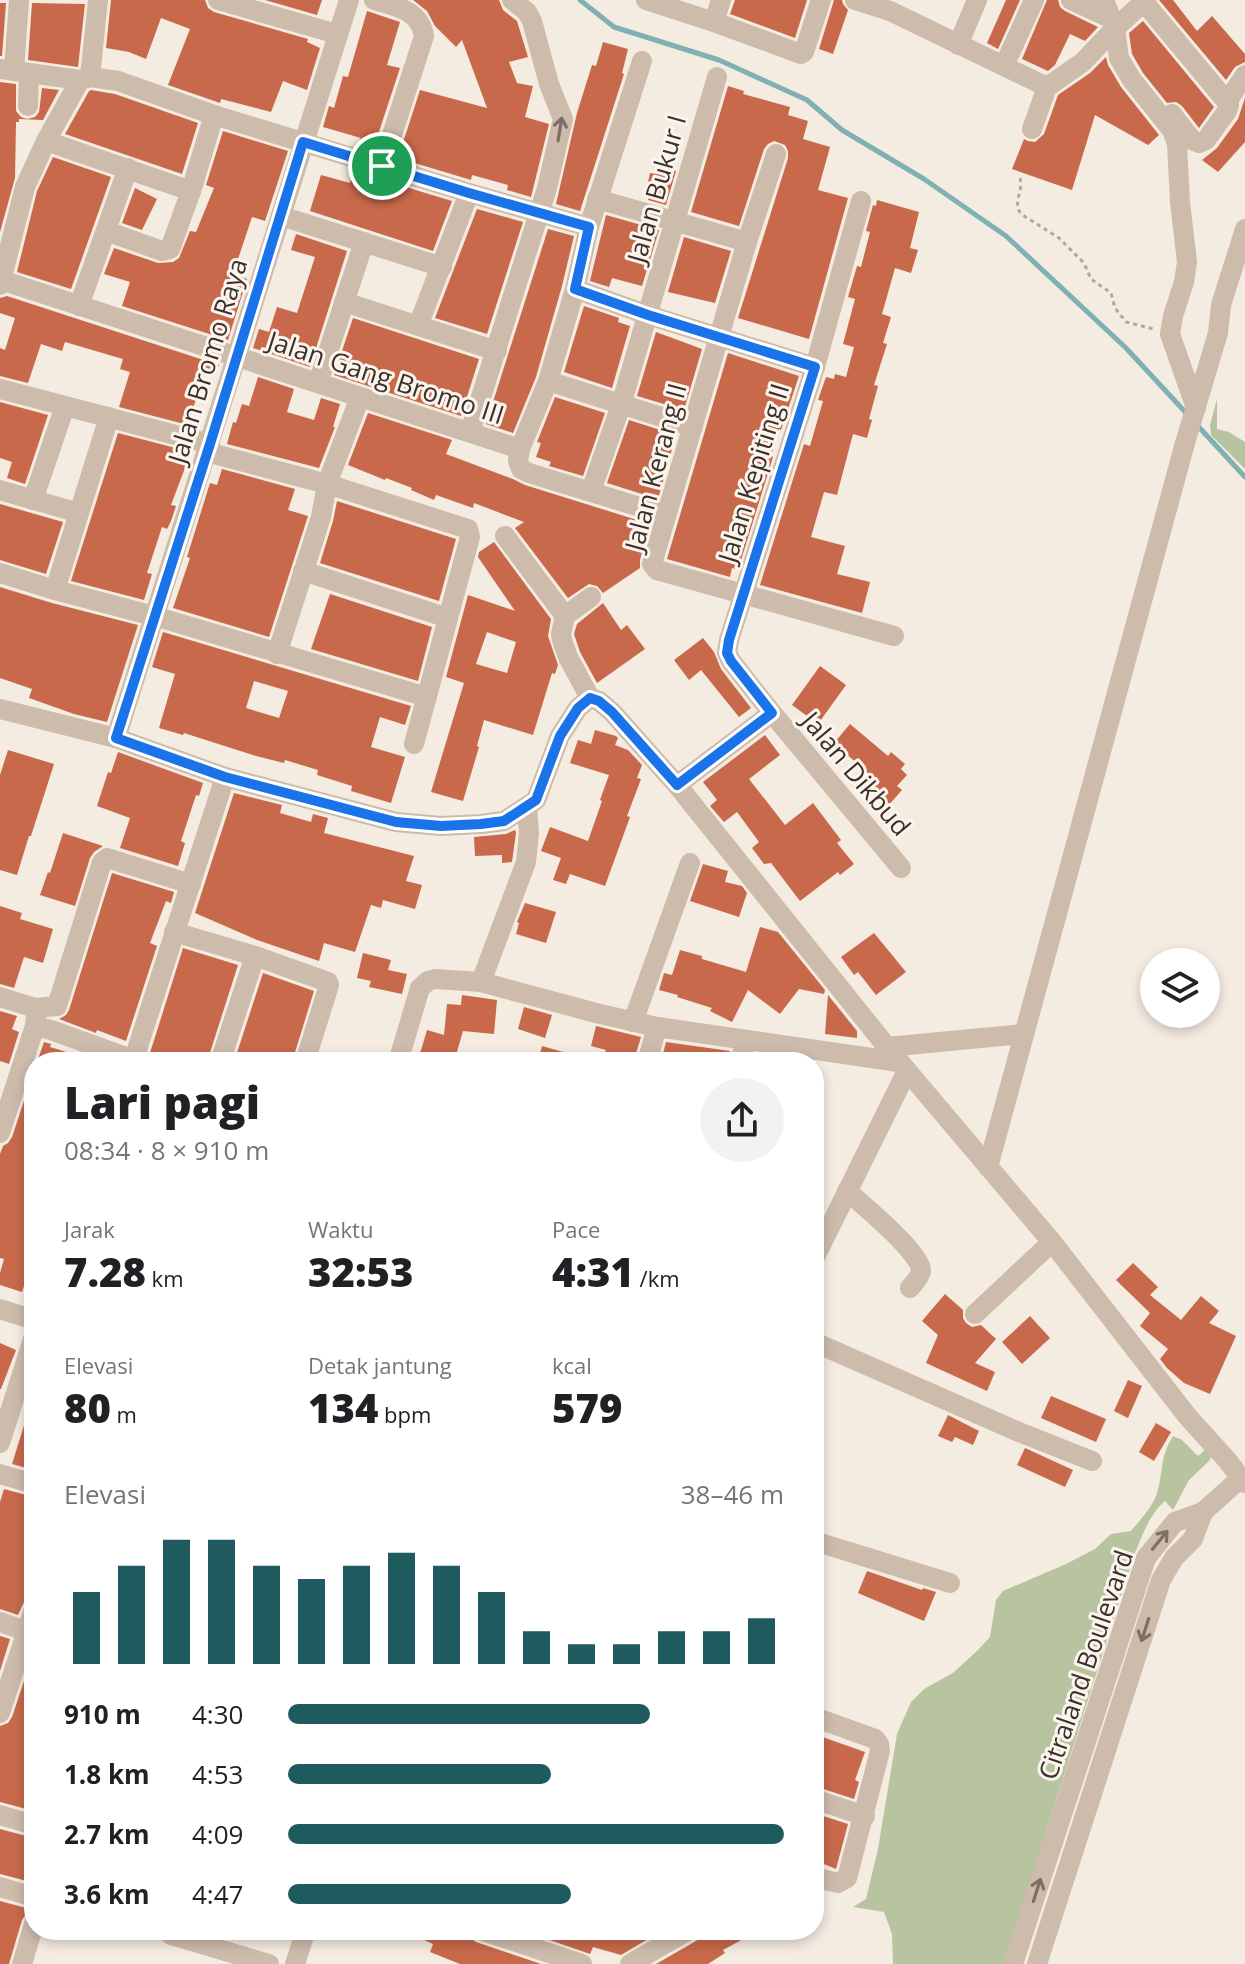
<!DOCTYPE html>
<html lang="id">
<meta charset="utf-8">
<style>
:root{--surface:#fff;--page:#f2f2f2;--text:#202124;--muted:#757577;--accent:#1f5a5e}
body{margin:0;font-family:"Open Sans",sans-serif;background:var(--page);color:var(--text);height:100vh;display:flex;flex-direction:column;font-size:30px;white-space:nowrap}
*{box-sizing:border-box;margin:0}
p{font-size:26px;color:var(--muted)}
.icon{flex:none;width:44px;height:44px;fill:none;stroke:currentColor;stroke-width:2;stroke-linecap:round;stroke-linejoin:round}
.map{position:relative;flex:1;overflow:hidden}
.panel{position:absolute;left:24px;top:1052px;width:800px;height:888px;display:flex;flex-direction:column;background:var(--surface);border-radius:32px;box-shadow:0 4px 12px #0003}
.panel>*{flex:none}
.controls{position:absolute;left:1140px;top:948px;display:grid;gap:16px}
.controls a{display:grid;place-items:center;width:80px;height:80px;border-radius:50%;background:var(--surface);box-shadow:0 4px 12px #0003;font-size:40px}
.pin{position:absolute;display:grid;place-items:center;width:68px;height:68px;color:#fff;margin:-34px;border:4px solid #fff;border-radius:50%;box-shadow:0 2px 8px #0007}
.round{display:grid;place-items:center;flex:none;width:84px;height:84px;border-radius:42px;background:var(--page)}
.summary{display:flex;align-items:center;justify-content:space-between;height:136px;padding:0 40px}
h1{font-size:44px;font-weight:800;line-height:60px}
.figures{display:grid;grid-template-columns:repeat(3,1fr);gap:12px;height:136px;padding:8px 40px}
.figures div{display:grid;align-content:center}
.figures b{font-size:40px;font-weight:800}
.figures small{font-size:22px;font-weight:400}
.figures p{font-size:22px}
.chart{height:224px;padding:16px 40px}
.chart p{display:flex;justify-content:space-between}
.chart svg{width:100%;height:144px;margin-top:8px;stroke:var(--accent);stroke-width:6}
ul{padding:0 40px;list-style:none;font-size:26px}
li{display:grid;grid-template-columns:128px 96px 1fr;align-items:center;height:60px}
li i{height:20px;border-radius:10px;background:var(--accent)}
.map>svg:first-child{display:block}
.green{fill:#b8c4a0}
.lines{fill:none;stroke-linecap:round;stroke-linejoin:round}
.stream{stroke:#7fb0b2;stroke-width:5}
.building{fill:#c8694b;fill-rule:evenodd}
.path{stroke:#b9a596;stroke-width:3;stroke-dasharray:4 4;stroke-linecap:butt}
.minor{stroke:#cdbbac;stroke-width:20}
.oneway{stroke:#7d6f65}
.route-casing{stroke:#fff;stroke-width:16}
.route{stroke:#1a73e8;stroke-width:10}
.labels{text-anchor:middle;stroke-width:6;stroke-linejoin:round;paint-order:stroke}
.street-label{font-size:26px;fill:#3b302b;stroke:#fbf5ee}
</style>
<div class="map">
<svg width="1245" height="1964" viewBox="0 0 1245 1964">
<rect width="100%" height="100%" fill="#f4ebe1"/>
<g class="green">
<polygon points="1217,399 1217,429 1229,432 1245,442 1245,469 1211,435 1210,425"/>
<path d="M 1173,1436 L 1182,1440 L 1198,1456 L 1206,1449 L 1211,1457 L 1210,1460 L 1189,1480 L 1173,1510 L 1165,1501 C 1148,1516 1143,1535 1134,1555 L 1004,1964 L 893,1964 L 892,1934 L 884,1912 L 853,1907 L 866,1899 L 878,1849 L 897,1734 L 911,1702 L 924,1689 L 953,1673 L 978,1650 L 990,1637 L 996,1600 L 1003,1591 L 1066,1564 L 1095,1549 L 1111,1534 L 1131,1531 C 1140,1520 1153,1507 1157,1493 C 1164,1470 1159,1459 1173,1436 Z"/>
</g>
<g class="lines">
<g class="stream">
<polyline points="580,0 614,27 719,60 807,100 842,130 924,179 1006,236 1126,348 1188,415"/>
<polyline points="1197,425 1245,477"/>
</g>
</g>
<g class="building">
<polygon points="111,0 205,0 208,8 214,12 308,39 307,42 320,48 307,90 283,81 271,112 221,99 220,103 168,85 190,29 161,18 146,59 129,52 106,48"/>
<polygon points="265,0 322,0 317,15"/>
<polygon points="413,0 499,0 503,10 517,21 528,57 509,62 517,83 533,86 525,117 549,124 531,197 507,190 508,185 472,175 471,180 398,158 420,90 487,108 462,40 456,47 435,26 427,11"/>
<polygon points="735,0 807,0 795,38 730,14"/>
<polygon points="834,0 842,0 843,4 848,10 833,54 819,49"/>
<polygon points="1006,0 1020,0 998,49 987,43"/>
<polygon points="1047,0 1058,0 1060,7 1065,11 1098,27 1085,41 1070,34 1055,65 1048,71 1022,59"/>
<polygon points="1159,0 1173,0 1197,31 1212,16 1245,54 1245,62 1235,67 1226,80"/>
<polygon points="0,3 6,3 2,56 0,56"/>
<polygon points="32,3 85,4 78,67 28,60"/>
<polygon points="367,11 400,22 387,65 400,68 373,150 361,146 359,144 361,138 323,127 329,106 334,108 343,76 348,77"/>
<polygon points="1143,21 1214,107 1199,128 1182,106 1176,102 1167,103 1143,73 1132,54 1129,33"/>
<polygon points="603,42 628,49 622,73 624,74 580,211 556,204 577,113 592,65 596,66"/>
<polygon points="1106,57 1108,65 1121,87 1159,135 1148,145 1095,115 1072,190 1012,169 1024,139 1028,141 1035,142 1044,134 1058,95 1090,73"/>
<polygon points="0,82 16,84 16,111 21,117 27,119 35,117 39,112 42,88 59,90 43,120 19,119 19,122 16,122 15,178 0,232"/>
<polygon points="728,86 744,91 743,94 790,107 788,115 808,121 803,139 830,147 818,190 848,198 809,339 738,318 788,158 788,151 785,145 774,141 768,144 764,149 739,226 691,212"/>
<polygon points="91,90 115,94 198,123 182,174 65,134 89,91"/>
<polygon points="1245,98 1245,142 1218,172 1202,160 1217,148 1238,119"/>
<polygon points="223,131 288,151 265,221 252,217 233,274 247,279 228,340 122,306 130,282 104,274 114,248 158,263 173,262 179,258 190,231 196,232 214,188 206,185"/>
<polygon points="53,157 111,177 71,289 17,272 37,191"/>
<polygon points="658,166 676,171 666,205 648,200 651,188 647,187 650,173 655,174"/>
<polygon points="353,171 452,201 433,251 310,211 321,175 350,183"/>
<polygon points="135,188 157,199 142,230 122,223"/>
<polygon points="877,200 919,212 910,248 918,250 911,273 895,268 882,314 891,317 883,343 887,344 874,385 878,386 869,419 872,420 867,438 853,434 837,495 824,492 811,537 845,546 837,574 870,582 862,613 760,585 804,444 810,446 823,401 818,400 826,377 834,379 835,374 846,377 854,347 843,344 855,299 848,297 857,266 861,267 870,232 866,231 873,205 876,206"/>
<polygon points="477,209 523,222 487,334 435,318"/>
<polygon points="606,215 659,230 642,286 612,278 609,287 590,281"/>
<polygon points="548,229 574,236 562,286 536,377 513,433 486,424"/>
<polygon points="296,234 347,251 310,367 253,348 259,329 269,332 277,307 297,313 315,257 291,250"/>
<polygon points="684,237 731,251 715,303 668,292"/>
<polygon points="7,296 219,365 216,373 205,370 188,425 119,407 130,372 120,369 123,359 65,342 62,351 41,344 28,383 0,376 0,348 5,350 15,318 0,313 0,298"/>
<polygon points="584,306 619,318 618,322 630,326 612,388 564,372"/>
<polygon points="353,318 479,359 461,416 334,375"/>
<polygon points="656,332 702,349 684,410 637,396"/>
<polygon points="728,353 799,376 781,430 779,429 771,456 773,457 738,570 732,568 730,577 667,559"/>
<polygon points="258,377 294,389 287,412 314,420 321,398 340,404 333,427 335,427 319,468 227,444 233,422 236,423 242,404 249,406"/>
<polygon points="555,397 605,413 583,476 549,466 551,462 536,457 541,443 537,442"/>
<polygon points="0,402 48,415 25,484 7,478 12,462 0,458"/>
<polygon points="368,413 452,440 446,454 513,479 525,485 650,524 640,560 640,568 603,593 597,586 589,584 568,598 515,528 524,522 474,503 473,508 436,495 434,500 411,490 412,488 386,478 385,480 348,465"/>
<polygon points="629,420 676,435 658,499 607,483"/>
<polygon points="118,433 191,452 171,505 176,506 171,521 167,529 162,527 147,573 152,574 144,600 71,581"/>
<polygon points="222,469 295,489 288,510 308,516 269,637 173,608 190,558 187,557 210,483 217,485"/>
<polygon points="337,501 456,539 439,601 320,563 333,521"/>
<polygon points="0,504 63,522 46,574 0,560"/>
<path d="M 494,542 L 551,619 L 548,636 L 558,665 L 555,674 L 552,673 L 533,735 L 484,720 L 477,746 L 479,747 L 463,801 L 431,792 L 464,683 L 446,677 L 468,595 L 515,611 L 478,557 L 479,552 ZM 487,632 L 516,642 L 507,673 L 476,664 Z"/>
<polygon points="0,587 52,603 138,625 107,722 74,714 29,698 32,689 0,678"/>
<polygon points="330,594 432,627 418,681 311,649"/>
<polygon points="603,603 621,630 627,625 645,649 597,683 580,652 574,634 577,624"/>
<path d="M 163,632 L 411,706 L 405,725 L 380,717 L 371,747 L 405,757 L 391,803 L 351,791 L 352,786 L 317,775 L 318,770 L 285,760 L 284,763 L 256,756 L 184,733 L 183,735 L 159,728 L 175,674 L 152,667 ZM 254,681 L 288,691 L 279,718 L 246,708 Z"/>
<polygon points="703,638 714,652 721,669 751,708 739,717 701,670 689,680 674,660"/>
<polygon points="820,666 846,685 818,724 792,705"/>
<polygon points="850,724 888,756 891,752 905,764 901,769 907,775 897,786 902,790 888,806 867,788 870,785 865,781 869,774 834,743"/>
<polygon points="595,730 616,736 618,738 615,745 628,750 642,765 637,778 641,779 627,816 630,817 605,886 570,874 566,884 553,880 561,858 541,851 550,827 588,841 602,801 600,800 609,775 570,763 578,740 591,744"/>
<polygon points="765,735 780,755 749,779 785,825 813,803 841,840 837,843 854,864 840,875 838,872 800,901 771,863 764,864 752,848 759,842 737,812 724,822 710,806 717,800 703,782"/>
<polygon points="8,750 54,764 31,836 29,836 17,875 0,870 0,775"/>
<polygon points="118,752 203,783 199,796 196,795 181,841 185,843 178,866 120,848 130,818 97,806 108,772 111,773"/>
<polygon points="234,793 282,805 280,813 311,822 313,814 328,818 324,833 414,856 406,881 422,885 415,909 383,900 381,908 371,905 355,952 324,943 319,961 257,940 195,913"/>
<polygon points="515,830 516,833 512,862 502,863 502,855 475,856 474,837 506,834"/>
<polygon points="63,833 103,846 94,852 90,858 75,906 40,895 48,872 50,873"/>
<polygon points="703,864 728,871 725,882 742,886 747,893 739,917 690,901"/>
<polygon points="112,873 174,892 171,903 166,901 150,943 157,946 126,1041 97,1030 96,1033 59,1019 66,1015 69,1010"/>
<polygon points="525,903 556,912 546,943 516,934 519,923 517,922"/>
<polygon points="0,906 22,913 20,919 53,929 43,963 24,957 14,988 0,984"/>
<polygon points="760,927 778,932 825,990 824,994 799,989 780,1014 748,990 732,1022 710,1011 712,1008 677,997 678,995 659,990 664,973 672,975 680,950 702,956 702,959 746,972"/>
<polygon points="874,933 906,972 876,995 858,972 854,975 841,957"/>
<polygon points="183,948 238,965 207,1062 175,1062 150,1053"/>
<polygon points="363,953 391,960 388,970 407,974 402,994 369,987 371,981 357,978"/>
<polygon points="263,973 314,991 292,1062 234,1062"/>
<polygon points="462,995 497,1000 494,1034 463,1031 454,1062 436,1062 419,1057 427,1030 444,1035 447,1004 461,1005"/>
<polygon points="828,995 857,1031 857,1038 825,1034"/>
<polygon points="524,1007 552,1015 545,1038 518,1029"/>
<polygon points="0,1011 17,1016 12,1029 19,1032 9,1064 0,1061"/>
<polygon points="596,1026 641,1037 634,1060 605,1052 606,1050 591,1046"/>
<polygon points="44,1042 51,1044 50,1047 89,1059 88,1062 37,1062"/>
<polygon points="666,1042 730,1051 727,1062 661,1062"/>
<polygon points="542,1046 584,1058 583,1062 538,1062"/>
<polygon points="34,1071 34,1256 22,1292 0,1285 0,1273 4,1259 0,1258 0,1154 3,1146 8,1143 12,1137"/>
<polygon points="1133,1263 1158,1287 1150,1295 1181,1320 1201,1296 1219,1311 1209,1323 1236,1336 1210,1394 1184,1383 1167,1368 1160,1359 1168,1349 1140,1326 1150,1313 1116,1280"/>
<polygon points="945,1294 963,1310 963,1318 966,1323 972,1327 981,1325 996,1339 975,1363 995,1372 987,1391 926,1363 938,1335 922,1321"/>
<polygon points="1030,1316 1050,1338 1022,1364 1002,1342"/>
<polygon points="0,1343 16,1350 1,1389 0,1389"/>
<polygon points="1128,1380 1142,1386 1128,1418 1114,1411"/>
<polygon points="1051,1396 1106,1419 1096,1442 1041,1418"/>
<polygon points="31,1403 34,1404 34,1470 12,1464"/>
<polygon points="948,1415 979,1431 973,1445 955,1437 952,1442 938,1436"/>
<polygon points="1156,1423 1171,1432 1154,1461 1139,1452"/>
<polygon points="1025,1448 1073,1470 1065,1487 1017,1465"/>
<polygon points="4,1489 34,1497 34,1596 25,1600 18,1615 0,1609 0,1502"/>
<polygon points="867,1571 922,1590 923,1588 936,1592 924,1621 858,1593"/>
<polygon points="0,1636 10,1639 0,1671"/>
<polygon points="34,1651 34,1811 0,1802 0,1726 8,1723 12,1717"/>
<polygon points="814,1734 865,1752 855,1780 859,1782 854,1799 814,1786"/>
<polygon points="814,1813 848,1824 836,1869 814,1860"/>
<polygon points="0,1829 34,1838 34,1871 31,1882 0,1874"/>
<polygon points="0,1901 34,1910 26,1914 22,1920 9,1964 0,1964"/>
<polygon points="402,1930 467,1930 470,1938 476,1942 541,1964 460,1964 430,1952 433,1944"/>
<polygon points="521,1930 663,1930 621,1955 593,1947 590,1954"/>
<polygon points="711,1930 760,1930 723,1950 725,1953 708,1964 656,1964 696,1941"/>
</g>
<g class="lines">
<path class="path" d="M 1020,178 C 1024,191 1012,202 1021,214 L 1059,238 L 1084,263 L 1091,279 L 1111,293 L 1115,308 L 1126,322 L 1154,329"/>
<g class="minor">
<polyline points="218,0 337,34"/>
<path d="M 374,0 C 395,6 420,10 424,36 L 382,166"/>
<polyline points="646,0 714,22 801,54 804,52 821,0"/>
<polyline points="855,0 890,11 1047,87"/>
<polyline points="1071,0 1112,19"/>
<polyline points="1104,0 1115,28 1119,58 1132,80 1172,130 1177,144 1180,202 1187,262 1184,282 1173,316 1170,334 1196,408"/>
<polyline points="1144,2 1227,102 1245,75"/>
<polyline points="714,22 721,0"/>
<polyline points="958,45 977,0"/>
<polyline points="1009,55 1034,0"/>
<polyline points="642,61 589,227 575,289 548,381 520,449 518,461 521,469 529,473 666,515"/>
<polyline points="0,69 80,80"/>
<polyline points="14,71 19,0"/>
<polyline points="90,77 98,0"/>
<polyline points="28,106 29,73"/>
<polyline points="1172,114 1192,140 1199,143 1206,140 1227,111 1229,105 1227,102"/>
<polyline points="1032,129 1047,87 1083,62 1115,28 1146,0"/>
<polyline points="46,141 191,191"/>
<polyline points="776,154 747,242 652,564 657,570 894,636"/>
<polyline points="597,199 747,242"/>
<polyline points="861,201 815,367 729,640 727,653 731,661 772,713 901,868"/>
<polyline points="281,216 442,267"/>
<polyline points="106,231 162,251 170,249 191,191 214,115"/>
<polyline points="1,280 520,449"/>
<polyline points="0,285 25,187 46,141 80,80 90,77 118,81 214,115 469,193 589,227"/>
<polyline points="575,289 648,315 815,367"/>
<polyline points="344,302 497,351"/>
<polyline points="79,306 128,168"/>
<polyline points="418,326 469,193"/>
<polyline points="548,381 693,427"/>
<polyline points="318,383 364,242"/>
<polyline points="0,389 210,444"/>
<polyline points="470,432 547,188 563,119 549,84 532,21 527,12 512,0"/>
<polyline points="207,452 327,484 468,529 470,537 414,744"/>
<polyline points="0,490 79,513"/>
<polyline points="591,491 621,405 717,77"/>
<polyline points="33,500 65,406"/>
<polyline points="505,536 565,616"/>
<polyline points="303,571 448,618"/>
<polyline points="0,573 55,590 154,616 427,697"/>
<polyline points="55,590 109,417"/>
<polyline points="591,597 565,616 561,634 562,640 568,657 590,698 599,701 612,712 677,785 887,1047 1052,1242 1188,1417 1227,1460 1245,1483"/>
<polyline points="277,654 321,517 327,484 360,397"/>
<polyline points="0,709 116,738 225,777 396,822 441,826 481,824 504,821 536,800 560,736 578,708 590,698"/>
<polyline points="116,738 349,0"/>
<polyline points="677,785 772,713"/>
<polyline points="174,932 255,956 328,982 329,985 305,1062"/>
<polyline points="481,982 526,862 529,833 527,807"/>
<polyline points="0,997 35,1008 57,1006 102,862 107,858 191,884"/>
<polyline points="633,1022 690,863"/>
<polyline points="35,1026 51,1030 134,1060"/>
<polyline points="887,1047 1024,1034"/>
<polyline points="133,1062 225,777"/>
<polyline points="220,1062 255,956"/>
<polyline points="398,1062 420,988 428,981 435,979 481,982 596,1013 657,1027 899,1062"/>
<polyline points="647,1062 657,1027"/>
<polyline points="740,1062 746,1040"/>
<polyline points="0,1133 35,1026 36,1019 35,1008"/>
<polyline points="988,1167 1185,443 1218,333 1221,305 1245,229"/>
<path d="M 847,1191 C 861,1203 923,1255 921,1271 C 920,1277 914,1283 910,1288"/>
<polyline points="814,1259 907,1071"/>
<polyline points="0,1309 34,1320"/>
<polyline points="975,1314 1052,1242"/>
<polyline points="814,1342 1019,1432 1092,1461"/>
<polyline points="0,1443 34,1336"/>
<polyline points="0,1474 34,1484"/>
<polyline points="814,1541 950,1583"/>
<polyline points="0,1622 34,1634"/>
<polyline points="0,1713 34,1609"/>
<polyline points="814,1717 875,1739 879,1744 880,1751 847,1878 838,1883 814,1877"/>
<polyline points="814,1799 865,1816"/>
<polyline points="0,1815 34,1825"/>
<polyline points="0,1887 34,1897"/>
<polyline points="480,1930 582,1964"/>
<polyline points="171,1935 269,1964"/>
<polyline points="22,1964 34,1924"/>
<polyline points="295,1964 306,1930"/>
<polyline points="630,1964 689,1930"/>
<polyline points="1013,1964 1146,1558 1175,1522 1203,1512 1241,1478"/>
<polyline points="1037,1964 1161,1580 1174,1558 1193,1539 1203,1512"/>
</g>
</g>
<defs><path id="oneway-shaft" d="M-6 0H5M1.5-3L5.5 0L1.5 3" fill="none" stroke-width="1.6" stroke-linecap="round" stroke-linejoin="round" transform="scale(2)"/></defs>
<g class="oneway">
<use href="#oneway-shaft" transform="translate(560 129) rotate(-81)"/>
<use href="#oneway-shaft" transform="translate(1160 1540) rotate(-51)"/>
<use href="#oneway-shaft" transform="translate(1145 1630) rotate(108)"/>
<use href="#oneway-shaft" transform="translate(1037 1890) rotate(-72)"/>
</g>
<g class="lines">
<g class="route-casing">
<polygon id="route" points="303,142 469,193 589,227 575,289 648,315 815,367 729,640 727,653 731,661 772,713 677,785 612,712 599,701 590,698 578,708 560,736 536,800 504,821 481,824 441,826 396,822 225,777 116,738 210,444"/>
</g>
<use href="#route" class="route"/>
</g>
<g class="labels">
<g class="street-label">
<text transform="translate(657 189) rotate(-74)" y="9">Jalan Bukur I</text>
<text transform="translate(208 361) rotate(-73)" y="9">Jalan Bromo Raya</text>
<text transform="translate(386 378) rotate(18)" y="9">Jalan Gang Bromo III</text>
<text transform="translate(656 467) rotate(-75)" y="9">Jalan Kerang II</text>
<text transform="translate(754 473) rotate(-73)" y="9">Jalan Kepiting II</text>
<text transform="translate(856 774) rotate(50)" y="9">Jalan Dikbud</text>
<text transform="translate(1086 1665) rotate(-71)" y="9">Citraland Boulevard</text>
</g>
</g>
</svg>
<div class="controls">
<a><svg class="icon" aria-label="layers" viewBox="0 0 24 24"><path d="M12 4l9 5-9 5-9-5zM3 14l9 5 9-5"/></svg></a>
</div>
<div class="pin" style="left:382px;top:166px;background:#1e9e55"><svg class="icon" aria-label="arrive" viewBox="0 0 24 24"><path d="M6 21V4h12l-3 4 3 4H6"/></svg></div>
<section class="panel">
<div class="summary"><div><h1>Lari pagi</h1><p>08:34 · 8 × 910 m</p></div><a class="round"><svg class="icon" aria-label="share" viewBox="0 0 24 24"><path d="M12 15V3M7 8l5-5 5 5M5 13v7h14v-7"/></svg></a></div>
<div class="figures">
<div><p>Jarak</p><b>7.28<small> km</small></b></div>
<div><p>Waktu</p><b>32:53</b></div>
<div><p>Pace</p><b>4:31<small> /km</small></b></div>
</div>
<div class="figures">
<div><p>Elevasi</p><b>80<small> m</small></b></div>
<div><p>Detak jantung</p><b>134<small> bpm</small></b></div>
<div><p>kcal</p><b>579</b></div>
</div>
<div class="chart"><p><span>Elevasi</span>38–46 m</p>
<svg viewBox="0 0 160 44" preserveAspectRatio="none"><path d="M5 44V22M15 44V14M25 44V6M35 44V6M45 44V14M55 44V18M65 44V14M75 44V10M85 44V14M95 44V22M105 44V34M115 44V38M125 44V38M135 44V34M145 44V34M155 44V30"/></svg>
</div>
<ul>
<li><b>910 m</b>4:30<i style="width:73%"></i></li>
<li><b>1.8 km</b>4:53<i style="width:53%"></i></li>
<li><b>2.7 km</b>4:09<i style="width:100%"></i></li>
<li><b>3.6 km</b>4:47<i style="width:57%"></i></li>
</ul>
</section>
</div>
